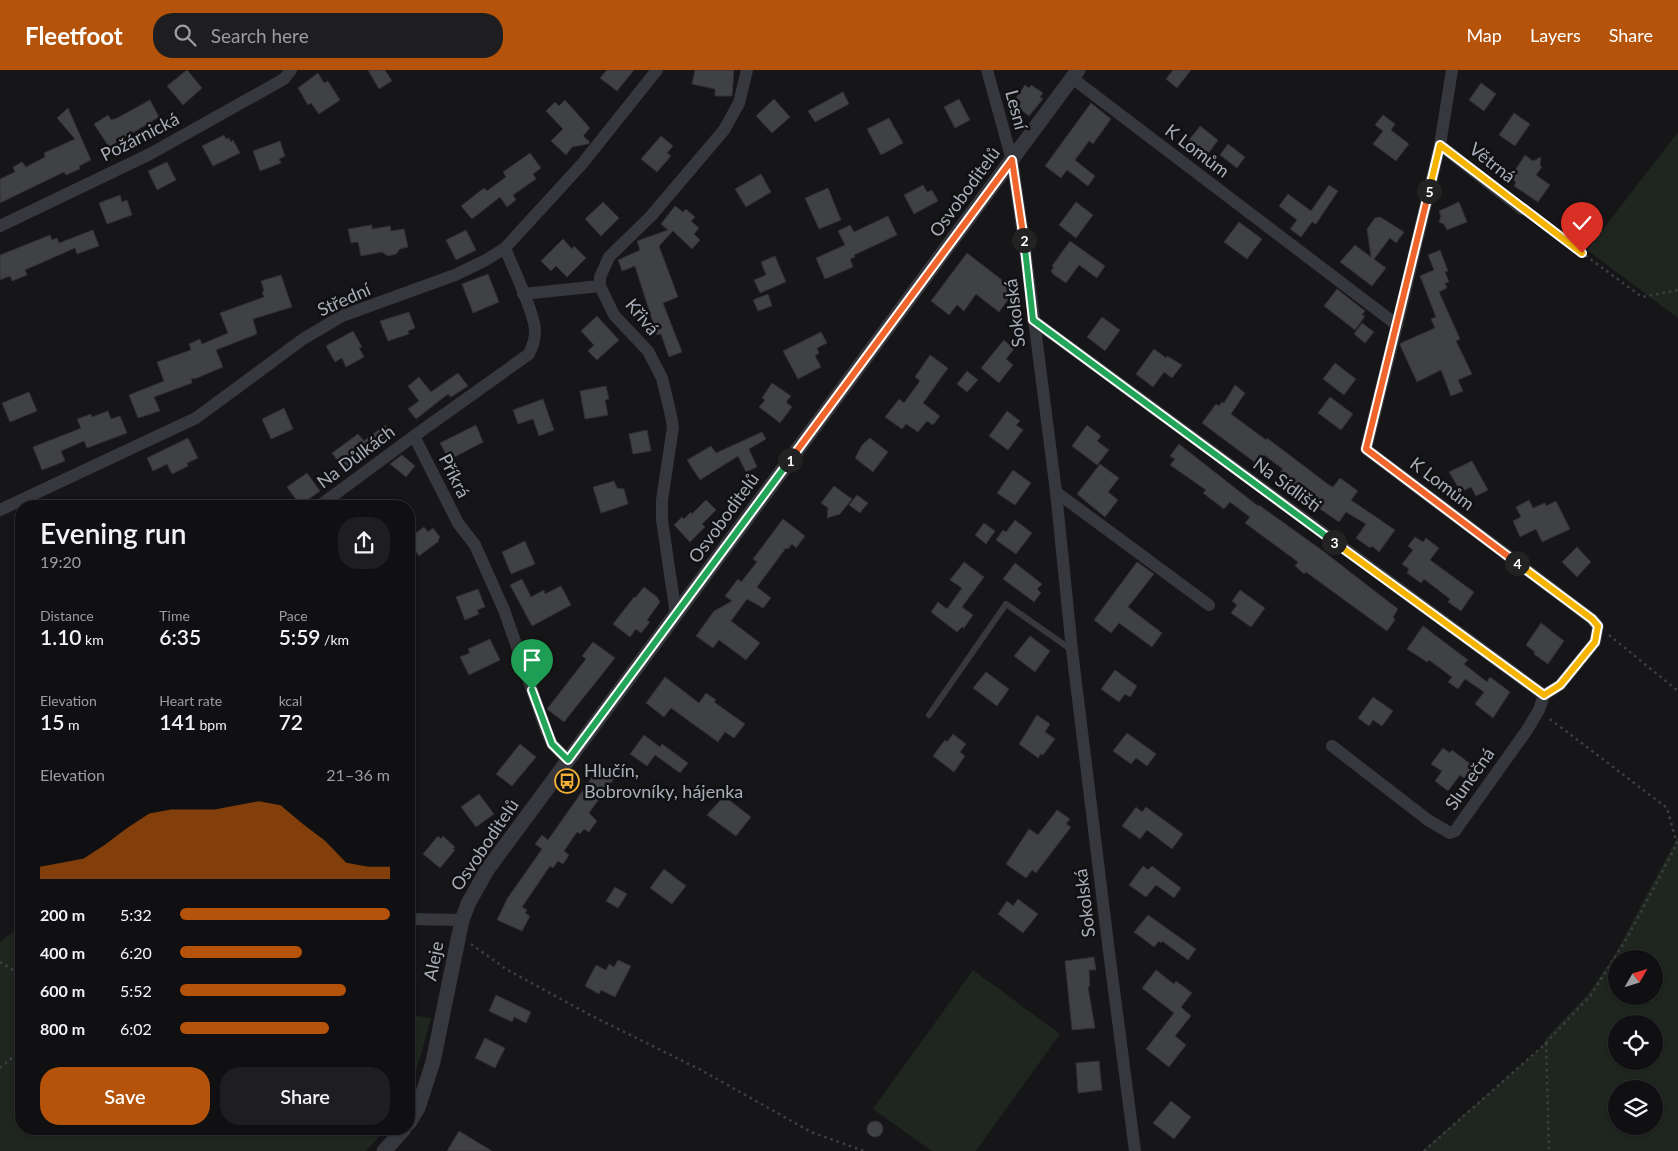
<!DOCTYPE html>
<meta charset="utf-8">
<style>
:root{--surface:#101012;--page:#1e1e20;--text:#f1f3f6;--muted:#9c9d9f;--line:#303032;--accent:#b45309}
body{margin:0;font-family:Lato,sans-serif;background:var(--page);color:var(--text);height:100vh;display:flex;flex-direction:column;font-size:19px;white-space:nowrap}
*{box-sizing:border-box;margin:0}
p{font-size:16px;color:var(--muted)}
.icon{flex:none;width:28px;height:28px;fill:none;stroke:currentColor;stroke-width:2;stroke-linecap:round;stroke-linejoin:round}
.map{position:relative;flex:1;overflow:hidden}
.side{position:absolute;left:15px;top:430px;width:400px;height:635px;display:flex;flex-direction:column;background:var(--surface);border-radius:20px;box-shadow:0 1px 4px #0004,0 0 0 1px var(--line)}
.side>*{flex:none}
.needle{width:32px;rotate:51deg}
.controls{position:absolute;left:1608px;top:880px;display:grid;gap:10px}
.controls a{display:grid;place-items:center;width:55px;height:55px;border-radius:50%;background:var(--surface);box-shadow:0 1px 4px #0004,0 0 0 1px var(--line);font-size:25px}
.pin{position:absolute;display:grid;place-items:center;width:42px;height:42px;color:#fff;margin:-51px -21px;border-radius:50% 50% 50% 0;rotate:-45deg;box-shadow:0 0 5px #0007}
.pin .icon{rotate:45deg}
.km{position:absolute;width:25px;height:25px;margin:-12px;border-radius:50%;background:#222;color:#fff;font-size:14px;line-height:25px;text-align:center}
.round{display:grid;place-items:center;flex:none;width:52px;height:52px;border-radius:20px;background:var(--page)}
.overview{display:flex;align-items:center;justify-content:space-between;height:85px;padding:0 25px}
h1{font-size:28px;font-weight:600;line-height:38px}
.figures{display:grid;grid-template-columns:repeat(3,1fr);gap:8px;height:85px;padding:5px 25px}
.figures div{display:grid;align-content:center}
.figures b{font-size:21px;font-weight:600}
.figures small{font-size:14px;font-weight:400}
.figures p{font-size:14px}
.chart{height:140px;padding:10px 25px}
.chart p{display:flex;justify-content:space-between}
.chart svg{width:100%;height:90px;margin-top:5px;fill:var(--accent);opacity:.7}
.cta{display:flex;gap:10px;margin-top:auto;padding:10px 25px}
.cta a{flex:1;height:58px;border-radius:20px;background:var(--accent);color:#fff;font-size:20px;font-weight:600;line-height:58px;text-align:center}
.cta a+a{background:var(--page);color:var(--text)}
ul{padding:0 25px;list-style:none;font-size:16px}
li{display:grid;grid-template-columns:80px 60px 1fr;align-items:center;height:38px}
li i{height:12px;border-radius:6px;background:var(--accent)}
header{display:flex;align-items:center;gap:30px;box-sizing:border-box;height:70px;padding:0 25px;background:var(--accent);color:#fff}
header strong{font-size:24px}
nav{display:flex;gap:28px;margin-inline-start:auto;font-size:18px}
.search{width:350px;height:45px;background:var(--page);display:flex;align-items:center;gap:12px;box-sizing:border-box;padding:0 18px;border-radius:20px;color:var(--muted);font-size:19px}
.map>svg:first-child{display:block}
.green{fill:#1e261f;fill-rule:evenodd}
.building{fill:#404145;stroke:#303034}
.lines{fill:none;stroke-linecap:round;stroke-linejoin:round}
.path{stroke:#3d3f44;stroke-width:2.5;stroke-dasharray:2.5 4;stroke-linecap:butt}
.service{stroke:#37383d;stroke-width:6}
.minor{stroke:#37383d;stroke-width:12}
.tertiary{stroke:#37383d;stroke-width:15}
.split-1-casing{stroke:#fff;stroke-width:10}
.split-2-casing{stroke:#fff;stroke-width:10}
.split-3-casing{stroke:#fff;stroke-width:10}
.split-4-casing{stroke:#fff;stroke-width:10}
.split-5-casing{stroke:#fff;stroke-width:10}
.split-6-casing{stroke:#fff;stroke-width:10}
.split-1{stroke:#22a559;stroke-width:6}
.split-2{stroke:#f0652b;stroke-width:6}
.split-3{stroke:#22a559;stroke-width:6}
.split-4{stroke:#f5b400;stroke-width:6}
.split-5{stroke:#f0652b;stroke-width:6}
.split-6{stroke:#f5b400;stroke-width:6}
.labels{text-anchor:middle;stroke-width:5;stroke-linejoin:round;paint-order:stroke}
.street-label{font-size:18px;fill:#a8adb8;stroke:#111113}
.poi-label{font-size:18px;fill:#a8adb8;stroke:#111113;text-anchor:start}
</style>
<header>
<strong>Fleetfoot</strong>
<div class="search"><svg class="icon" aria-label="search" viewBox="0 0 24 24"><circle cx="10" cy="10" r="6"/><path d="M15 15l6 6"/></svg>Search here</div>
<nav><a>Map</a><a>Layers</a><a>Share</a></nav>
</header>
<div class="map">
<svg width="1678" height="1081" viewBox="0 0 1678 1081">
<rect width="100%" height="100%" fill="#161618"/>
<g class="green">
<polygon points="1678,62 1678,248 1587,180"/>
<path d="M 1678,766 L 1678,1081 L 1422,1081 L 1543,976 L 1546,968 L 1588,924 L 1616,883 ZM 1616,889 L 1654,889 L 1654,926 L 1616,926 ZM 1616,954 L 1654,954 L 1654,991 L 1616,991 ZM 1616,1019 L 1654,1019 L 1654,1056 L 1616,1056 Z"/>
<polygon points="21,856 21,1059 386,1059 366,1081 0,1081 0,872"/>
<polygon points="973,900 1060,964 976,1081 932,1081 873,1039"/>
<polygon points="409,945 431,948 409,1026"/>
</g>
<g class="building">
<polygon points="187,0 202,18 183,35 167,16"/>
<polygon points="368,0 385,0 392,11 379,19"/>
<polygon points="607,0 634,0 617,21 600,8"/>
<polygon points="695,0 734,0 732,26 715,26 715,19 692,14"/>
<polygon points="1173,0 1191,0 1177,18 1166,9"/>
<polygon points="318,3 324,13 328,11 340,30 319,44 311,33 308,35 298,18"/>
<polygon points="1481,13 1496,24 1484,41 1469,30"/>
<polygon points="1025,15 1029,18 1031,15 1043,23 1040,27 1043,29 1029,46 1017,37 1021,32 1016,28"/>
<polygon points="843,22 849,34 815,52 808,41"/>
<polygon points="774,29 790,47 772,63 756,46"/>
<polygon points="959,29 970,50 955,58 944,37"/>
<polygon points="150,30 159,47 109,77 94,54 108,45 111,50 117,48"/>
<polygon points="565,30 590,58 583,66 590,72 588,74 572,77 566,85 551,71 563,59 546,41 555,32 559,36"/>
<polygon points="1091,33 1111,49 1093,74 1089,71 1075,90 1095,106 1088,116 1067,100 1061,108 1045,96"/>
<polygon points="68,38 91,90 79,96 80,99 66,105 64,102 0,133 0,109 15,102 13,97 22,92 26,97 45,87 44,83 75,69 57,48"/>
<polygon points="1514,43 1530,54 1515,76 1499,65"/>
<polygon points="1383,45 1395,54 1391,60 1409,74 1396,91 1373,74 1383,61 1375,55"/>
<polygon points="889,48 903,73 881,85 867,59"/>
<polygon points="1200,56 1218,70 1202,92 1183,78"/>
<polygon points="224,65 226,69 229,68 231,72 233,70 240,83 213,96 202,76"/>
<polygon points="661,66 673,76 667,83 671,86 657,102 641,89"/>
<polygon points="280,71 285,86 279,89 281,93 260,101 253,81"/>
<polygon points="1228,74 1245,87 1237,98 1220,85"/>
<polygon points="530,83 541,98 533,104 536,109 513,125 516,130 507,137 500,127 472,149 461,136 484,118 487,121 506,107 503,102"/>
<polygon points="1525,85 1533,91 1541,87 1540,96 1542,97 1536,105 1550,115 1538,132 1514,116 1516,112 1510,108"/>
<polygon points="167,92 176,110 157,120 148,101"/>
<polygon points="761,104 771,122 746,137 735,119"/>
<polygon points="923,115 927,122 932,120 938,131 914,144 904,125"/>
<polygon points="1329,115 1338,121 1316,154 1312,152 1301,167 1290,159 1297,150 1279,136 1288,124 1311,141"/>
<polygon points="828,118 841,150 819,159 805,128"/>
<polygon points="120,125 122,132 127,130 132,145 107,154 99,133"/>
<polygon points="603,132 619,148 601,166 585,149"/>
<polygon points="1076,132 1093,145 1076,168 1059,155"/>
<polygon points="1459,132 1467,152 1447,160 1444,154 1439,152 1441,146 1439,141"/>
<polygon points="675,136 683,142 686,139 695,147 691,151 699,158 694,164 700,170 692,179 673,161 659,176 678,227 663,233 682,282 669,287 661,264 657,265 635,196 622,201 618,190 640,180 637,171 668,160 661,154"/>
<polygon points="888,146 897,165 854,185 855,187 850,189 853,197 825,209 816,188 845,175 838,161 850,155 854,162"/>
<polygon points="1380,147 1404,162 1396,173 1390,168 1374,189 1386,198 1372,216 1340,192 1355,175 1371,187 1367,159 1375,148"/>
<polygon points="1239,152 1262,169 1247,189 1224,172"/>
<polygon points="372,155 372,159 390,156 391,161 404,159 408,177 400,179 396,184 388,186 382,182 361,186 358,172 351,173 348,159"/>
<polygon points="93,160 99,176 77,184 75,178 25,200 27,205 12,211 10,206 0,210 0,185 50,165 52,170 57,168 59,173"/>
<polygon points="466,160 476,180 456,190 446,170"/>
<polygon points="563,169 572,179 574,176 586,188 567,207 556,196 551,201 541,191"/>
<polygon points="1070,171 1105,196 1097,208 1079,195 1066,213 1053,204 1051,201 1054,197 1052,196"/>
<polygon points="1440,180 1448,201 1445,202 1449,212 1445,213 1447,218 1439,222 1460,269 1456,271 1472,304 1458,310 1463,321 1451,326 1441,300 1417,312 1400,275 1401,273 1435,258 1431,249 1436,247 1420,206 1434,200 1428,185"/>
<polygon points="967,183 1015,220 999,242 976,224 964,241 957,235 949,245 931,231"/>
<polygon points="775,186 786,212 760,223 754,210 766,205 761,192"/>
<polygon points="488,204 499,232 473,243 462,214"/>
<polygon points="281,205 292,237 253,249 257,264 216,280 223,297 197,308 191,309 192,313 154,327 160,341 138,348 129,325 164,311 157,292 191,280 189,274 200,269 202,274 228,263 220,243 264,227 262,222 264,221 261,211"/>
<polygon points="1337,219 1365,241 1362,245 1365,246 1355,260 1324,236"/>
<polygon points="768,224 772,236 758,241 753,230"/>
<polygon points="409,242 415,258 408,261 409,264 388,271 380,251"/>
<polygon points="597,246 619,270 597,290 588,281 594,275 581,261"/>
<polygon points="1102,247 1120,260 1105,281 1087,267"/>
<polygon points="1362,253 1374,262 1365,273 1354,264"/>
<polygon points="353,261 362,277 359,278 364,287 346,297 342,288 335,292 326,276"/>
<polygon points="821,262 827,273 817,278 819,283 815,286 821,297 798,309 783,281"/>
<polygon points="1004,270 1014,279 1006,289 1013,295 999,313 981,298"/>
<polygon points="1154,279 1166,288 1167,286 1182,295 1172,308 1164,302 1153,317 1136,304"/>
<polygon points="930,285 948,298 923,333 940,346 933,355 927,351 918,362 906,354 902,359 885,347 899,329 904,333 920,311 915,307"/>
<polygon points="1335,293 1356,309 1344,325 1323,309"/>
<polygon points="967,301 978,310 967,322 957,314"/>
<polygon points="458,303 468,316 451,327 448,324 416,349 408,339 419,331 408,316 419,307 431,322"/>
<polygon points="772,313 791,326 786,332 792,337 780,353 759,337 765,330 762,328"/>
<polygon points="1235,315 1245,323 1231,344 1266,370 1267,368 1329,415 1333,417 1340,408 1358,421 1351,430 1395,460 1379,482 1372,476 1370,478 1356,468 1366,454 1346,442 1339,452 1298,424 1277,407 1283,399 1264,385 1257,394 1202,353 1216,334 1219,336 1222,332 1224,333"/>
<polygon points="606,316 609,329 605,330 608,345 585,349 580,321"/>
<polygon points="29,322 37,341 10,352 2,333"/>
<polygon points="1330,327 1353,344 1341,360 1318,343"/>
<polygon points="543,329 554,360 539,366 533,349 518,354 513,340"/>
<polygon points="284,338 293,359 271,369 262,349"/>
<polygon points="108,341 111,349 120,346 127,363 87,378 84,371 61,381 65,391 42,400 33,377 79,359 81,358 77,349 91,344 92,347"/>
<polygon points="1007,341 1020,351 1016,355 1023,360 1008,380 989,366"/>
<polygon points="385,355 393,366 345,401 332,383 358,364 364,371"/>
<polygon points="476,355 483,372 449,390 440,373"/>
<polygon points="1087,355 1101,366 1097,371 1109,380 1097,395 1072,376"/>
<polygon points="647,360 651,381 633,384 629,364"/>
<polygon points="762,362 766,369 749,379 757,397 746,402 738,386 700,410 687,390 711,376 716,383"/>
<polygon points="188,368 198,388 187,393 188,396 172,404 167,394 153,401 147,388"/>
<polygon points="870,368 888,382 873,402 855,388 862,375"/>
<polygon points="1179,374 1258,436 1259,435 1323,481 1398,539 1393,547 1395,550 1387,561 1306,502 1304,504 1295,496 1298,492 1245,453 1250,447 1230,432 1224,439 1203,423 1206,420 1170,395 1175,389 1170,386"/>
<polygon points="402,385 415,396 406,407 390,394"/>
<polygon points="1472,391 1488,420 1476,426 1471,417 1461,422 1449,402"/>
<polygon points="1100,394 1119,408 1108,422 1118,430 1105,447 1077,424"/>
<polygon points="1013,400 1031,413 1015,435 997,423"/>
<polygon points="307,403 320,421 300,435 287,417"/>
<polygon points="614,411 617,418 624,419 628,434 601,443 593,417"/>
<polygon points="834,416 852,429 840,444 827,448 828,438 821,433"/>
<polygon points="857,425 868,433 860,443 849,435"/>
<polygon points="706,430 716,440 702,454 705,457 690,472 674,455 682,447 684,449 691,442 692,444"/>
<polygon points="1529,430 1533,438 1545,433 1546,436 1556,431 1570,459 1542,472 1536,459 1520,467 1513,451 1521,447 1516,437"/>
<polygon points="783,449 805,466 796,478 792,474 788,479 786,478 757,517 771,528 763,538 747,529 731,551 760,573 746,590 719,570 713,578 696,566 714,541 732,531 725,526 738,509 741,512 757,492 753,489"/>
<polygon points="1015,450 1032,463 1016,484 996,470 1003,460 1006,462"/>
<polygon points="984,453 995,461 986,474 975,465"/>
<polygon points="424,457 428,462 433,458 440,467 438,470 439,471 419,486 409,472 409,468"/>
<polygon points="1415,467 1423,472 1426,468 1439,478 1430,490 1474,522 1461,541 1448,532 1450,529 1424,509 1421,513 1407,503 1409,499 1402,494 1413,480 1408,476"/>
<polygon points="525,471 535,494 511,504 502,482"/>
<polygon points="1577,477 1591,492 1577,507 1562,492"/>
<polygon points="964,492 984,507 962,537 973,545 964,558 962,557 957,562 931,542 938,532 947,539 962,518 950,510"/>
<polygon points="1137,492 1154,504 1128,537 1162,563 1152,577 1119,553 1111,563 1094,550"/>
<polygon points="1015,493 1042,514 1037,519 1041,523 1034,532 1003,509"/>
<polygon points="522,509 531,527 544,520 545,524 561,516 571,535 532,556 510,515"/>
<polygon points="644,517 657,527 660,532 647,550 650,552 641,563 636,559 630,567 613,554 634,527 635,528"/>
<polygon points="478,519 485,537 477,540 479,544 465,550 456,527"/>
<polygon points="1240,520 1265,538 1251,557 1231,543 1237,535 1232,531"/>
<polygon points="1541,553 1564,571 1548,594 1534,584 1535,582 1526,575"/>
<polygon points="1423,556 1468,590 1464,594 1487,612 1490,607 1510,622 1493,648 1475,634 1484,622 1465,609 1458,619 1448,612 1452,607 1429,590 1427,592 1407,579"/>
<polygon points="1030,566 1050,581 1035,602 1014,586"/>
<polygon points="490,569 500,590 469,605 460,587 470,583 468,579"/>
<polygon points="593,572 615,588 564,652 547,639 586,589 582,586"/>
<polygon points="1115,600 1137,616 1130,627 1125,624 1119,632 1101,619"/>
<polygon points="986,602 1009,619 997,636 973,618"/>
<polygon points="665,607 699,633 706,623 716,630 714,632 745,654 734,668 725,662 718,672 671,638 664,647 646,633"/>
<polygon points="1373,627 1393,641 1382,656 1373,650 1369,656 1358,648"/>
<polygon points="1037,645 1050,654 1045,662 1055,669 1043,685 1041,684 1038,688 1019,674"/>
<polygon points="1127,663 1156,684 1147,696 1136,688 1131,694 1113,681"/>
<polygon points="953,664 966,674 960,682 965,686 954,702 933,686 945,670 947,672"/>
<polygon points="644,665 660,677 662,674 688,693 680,703 655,685 647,696 630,684"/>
<polygon points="520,674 536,687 512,716 496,704"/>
<polygon points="1443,678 1450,683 1452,680 1473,696 1464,708 1460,705 1448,721 1435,711 1442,701 1431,694"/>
<polygon points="600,696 615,707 589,743 597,751 589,762 584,759 580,764 577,762 564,781 569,785 563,794 558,791 553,798 550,796 522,837 527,840 525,843 530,846 522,861 497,850 507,829 542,779 535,774 542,765 548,770"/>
<polygon points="479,724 494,744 476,757 461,737"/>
<polygon points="724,726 751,747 736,766 707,745"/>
<polygon points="1136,737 1142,742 1146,737 1183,764 1172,779 1147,760 1140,769 1122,756"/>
<polygon points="1057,740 1070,749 1066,754 1071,757 1036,803 1032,800 1026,808 1006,794 1029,759 1038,765"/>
<polygon points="438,766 441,769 443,766 455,777 453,779 455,780 440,798 423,784"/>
<polygon points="1143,796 1148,800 1152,796 1181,818 1174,828 1156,815 1146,827 1129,815"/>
<polygon points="664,799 686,816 672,834 650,818"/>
<polygon points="615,817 627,824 618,838 606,831"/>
<polygon points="1018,829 1038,844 1023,863 998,844 1007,831 1013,836"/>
<polygon points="1148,845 1196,879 1188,890 1162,871 1161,873 1159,871 1154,877 1134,862"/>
<polygon points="1094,887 1096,900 1089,900 1090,916 1088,917 1095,958 1072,960 1065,891"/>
<polygon points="618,890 631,896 615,927 601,920 599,924 585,916 596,895 606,900 609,894 614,897"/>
<polygon points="1156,900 1174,914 1176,911 1192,923 1181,937 1191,946 1175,966 1186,975 1169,997 1146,979 1174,943 1142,918"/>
<polygon points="496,925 531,942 526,953 514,947 512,952 489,941"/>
<polygon points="485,968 505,978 495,998 475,988"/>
<polygon points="1099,991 1102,1020 1078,1023 1076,993"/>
<polygon points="1171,1031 1191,1047 1174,1069 1153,1053"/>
<circle cx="875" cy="1059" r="8"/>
<polygon points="459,1061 492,1081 447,1081"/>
</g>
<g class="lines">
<g class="path">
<polyline points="1533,147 1642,227 1678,220"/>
<polyline points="1609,565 1678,621"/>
<polyline points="1550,649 1667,738 1677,774"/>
<polyline points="471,874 506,899 592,946 701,1000 811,1062 864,1081"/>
<polyline points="0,892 21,905"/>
<polyline points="1546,973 1549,1081"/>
<polyline points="0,998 21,980"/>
<polyline points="1424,1081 1543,976 1591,925 1627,868 1678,772"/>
</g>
<polyline class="service" points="929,645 1006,534 1072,580"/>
<g class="minor">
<polyline points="987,0 1012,90 1024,171 1056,422 1072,580 1108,874 1135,1081"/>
<polyline points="1440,75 1522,139"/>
<polyline points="0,156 150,84 284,9 291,0"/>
<path d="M 505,178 C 512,196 535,244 535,261 C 535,269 533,276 529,284 L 414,366 L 458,453 L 475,475 L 504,540 L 546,660 L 552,674 L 568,690"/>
<polyline points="523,224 600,216"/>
<polyline points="1033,250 1544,625 1560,615 1595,572 1598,556 1592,549 1366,379 1397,255 1072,8"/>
<polyline points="1397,255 1440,75 1452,0"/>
<polyline points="1056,422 1209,535"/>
<polyline points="319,436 414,366"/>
<polyline points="0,440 196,348 303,269 342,246 455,205 486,190 505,178 582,94 657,0"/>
<polyline points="676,545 662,450 662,430 673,357 670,341 662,308 648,281 614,245 600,216 600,207 609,187 651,146 724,60 739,33 747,0"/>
<polyline points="1332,676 1428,750 1450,763 1455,761 1527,660 1539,640 1544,625"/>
<polyline points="409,849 462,850"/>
</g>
<g class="tertiary">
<polyline points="409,1053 418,1038 433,992 462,850 468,834 487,800 1078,0"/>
<polyline points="384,1081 404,1059"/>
</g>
</g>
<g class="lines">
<g class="split-1-casing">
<polyline id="split-1" points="532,620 552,674 568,690 790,390"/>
</g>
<g class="split-2-casing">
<polyline id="split-2" points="790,390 1012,90 1024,170"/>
</g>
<g class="split-3-casing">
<polyline id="split-3" points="1024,170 1033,250 1334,472"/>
</g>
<g class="split-4-casing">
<polyline id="split-4" points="1334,472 1544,625 1560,615 1595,572 1598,556 1592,549 1517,493"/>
</g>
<g class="split-5-casing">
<polyline id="split-5" points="1429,121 1366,379 1517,493"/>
</g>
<g class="split-6-casing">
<polyline id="split-6" points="1429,121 1440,75 1582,183"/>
</g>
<use href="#split-1" class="split-1"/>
<use href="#split-2" class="split-2"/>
<use href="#split-3" class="split-3"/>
<use href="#split-4" class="split-4"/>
<use href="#split-5" class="split-5"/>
<use href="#split-6" class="split-6"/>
</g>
<defs>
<g id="bus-ring" transform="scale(1.25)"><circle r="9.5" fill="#111113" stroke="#f2b134" stroke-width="1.5"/><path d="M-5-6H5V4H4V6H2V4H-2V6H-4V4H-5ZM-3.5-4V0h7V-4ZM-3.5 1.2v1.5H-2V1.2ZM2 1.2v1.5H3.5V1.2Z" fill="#f2b134"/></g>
</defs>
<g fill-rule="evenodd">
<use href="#bus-ring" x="567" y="711"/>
</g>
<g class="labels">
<g class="street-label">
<text transform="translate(1016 40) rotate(75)" y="6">Lesní</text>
<text transform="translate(140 67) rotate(-27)" y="6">Požárnická</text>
<text transform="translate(1197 81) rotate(37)" y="6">K Lomům</text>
<text transform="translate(1492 93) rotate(38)" y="6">Větrná</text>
<text transform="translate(965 122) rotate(-54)" y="6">Osvoboditelů</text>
<text transform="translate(344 230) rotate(-24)" y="6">Střední</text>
<text transform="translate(1015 243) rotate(-97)" y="6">Sokolská</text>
<text transform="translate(642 247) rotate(50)" y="6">Křivá</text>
<text transform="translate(356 387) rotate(-37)" y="6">Na Důlkách</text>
<text transform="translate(454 406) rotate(63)" y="6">Příkrá</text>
<text transform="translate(1442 414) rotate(37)" y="6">K Lomům</text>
<text transform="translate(1287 415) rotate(36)" y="6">Na Sídlišti</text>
<text transform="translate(724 448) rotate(-54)" y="6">Osvoboditelů</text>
<text transform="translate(1470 709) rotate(-55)" y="6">Slunečná</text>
<text transform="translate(485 775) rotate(-56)" y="6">Osvoboditelů</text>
<text transform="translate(1085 833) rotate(-97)" y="6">Sokolská</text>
<text transform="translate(434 891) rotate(-79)" y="6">Aleje</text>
</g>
<g class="poi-label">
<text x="584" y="707">Hlučín,<tspan x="584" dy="21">Bobrovníky, hájenka</tspan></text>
</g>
</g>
</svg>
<div class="controls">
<a><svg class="needle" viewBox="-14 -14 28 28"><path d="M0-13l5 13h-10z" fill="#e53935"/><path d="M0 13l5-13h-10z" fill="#9c9d9f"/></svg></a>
<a><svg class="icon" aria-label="locate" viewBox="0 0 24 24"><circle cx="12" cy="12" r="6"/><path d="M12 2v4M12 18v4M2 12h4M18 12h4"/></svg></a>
<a><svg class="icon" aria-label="layers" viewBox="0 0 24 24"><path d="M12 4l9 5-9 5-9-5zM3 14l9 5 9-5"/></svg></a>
</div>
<div class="pin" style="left:532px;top:620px;background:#1e9e55"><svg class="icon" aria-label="arrive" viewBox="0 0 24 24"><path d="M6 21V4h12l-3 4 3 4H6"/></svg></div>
<div class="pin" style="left:1582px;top:183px;background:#d93025"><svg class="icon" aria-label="check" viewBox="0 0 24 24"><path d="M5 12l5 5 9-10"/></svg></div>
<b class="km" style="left:790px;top:390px">1</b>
<b class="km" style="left:1024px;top:170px">2</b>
<b class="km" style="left:1334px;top:472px">3</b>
<b class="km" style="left:1517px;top:493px">4</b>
<b class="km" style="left:1429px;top:121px">5</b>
<section class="side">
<div class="overview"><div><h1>Evening run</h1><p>19:20</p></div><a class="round"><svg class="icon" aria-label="share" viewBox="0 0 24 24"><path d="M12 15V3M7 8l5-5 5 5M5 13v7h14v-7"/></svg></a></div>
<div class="figures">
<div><p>Distance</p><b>1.10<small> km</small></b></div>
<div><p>Time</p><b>6:35</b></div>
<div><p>Pace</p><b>5:59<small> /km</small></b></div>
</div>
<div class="figures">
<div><p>Elevation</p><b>15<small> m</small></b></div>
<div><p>Heart rate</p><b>141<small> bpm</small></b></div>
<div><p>kcal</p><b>72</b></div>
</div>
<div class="chart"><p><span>Elevation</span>21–36 m</p>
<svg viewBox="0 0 160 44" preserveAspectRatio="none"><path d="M0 44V38L10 36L20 34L30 27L40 19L50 12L60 10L70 10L80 10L90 8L100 6L110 8L120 17L130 25L140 36L150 38L160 38V44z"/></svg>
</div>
<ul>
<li><b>200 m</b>5:32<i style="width:100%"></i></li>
<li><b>400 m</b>6:20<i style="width:58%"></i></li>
<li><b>600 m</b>5:52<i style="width:79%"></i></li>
<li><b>800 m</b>6:02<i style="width:71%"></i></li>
</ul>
<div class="cta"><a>Save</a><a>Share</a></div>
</section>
</div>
